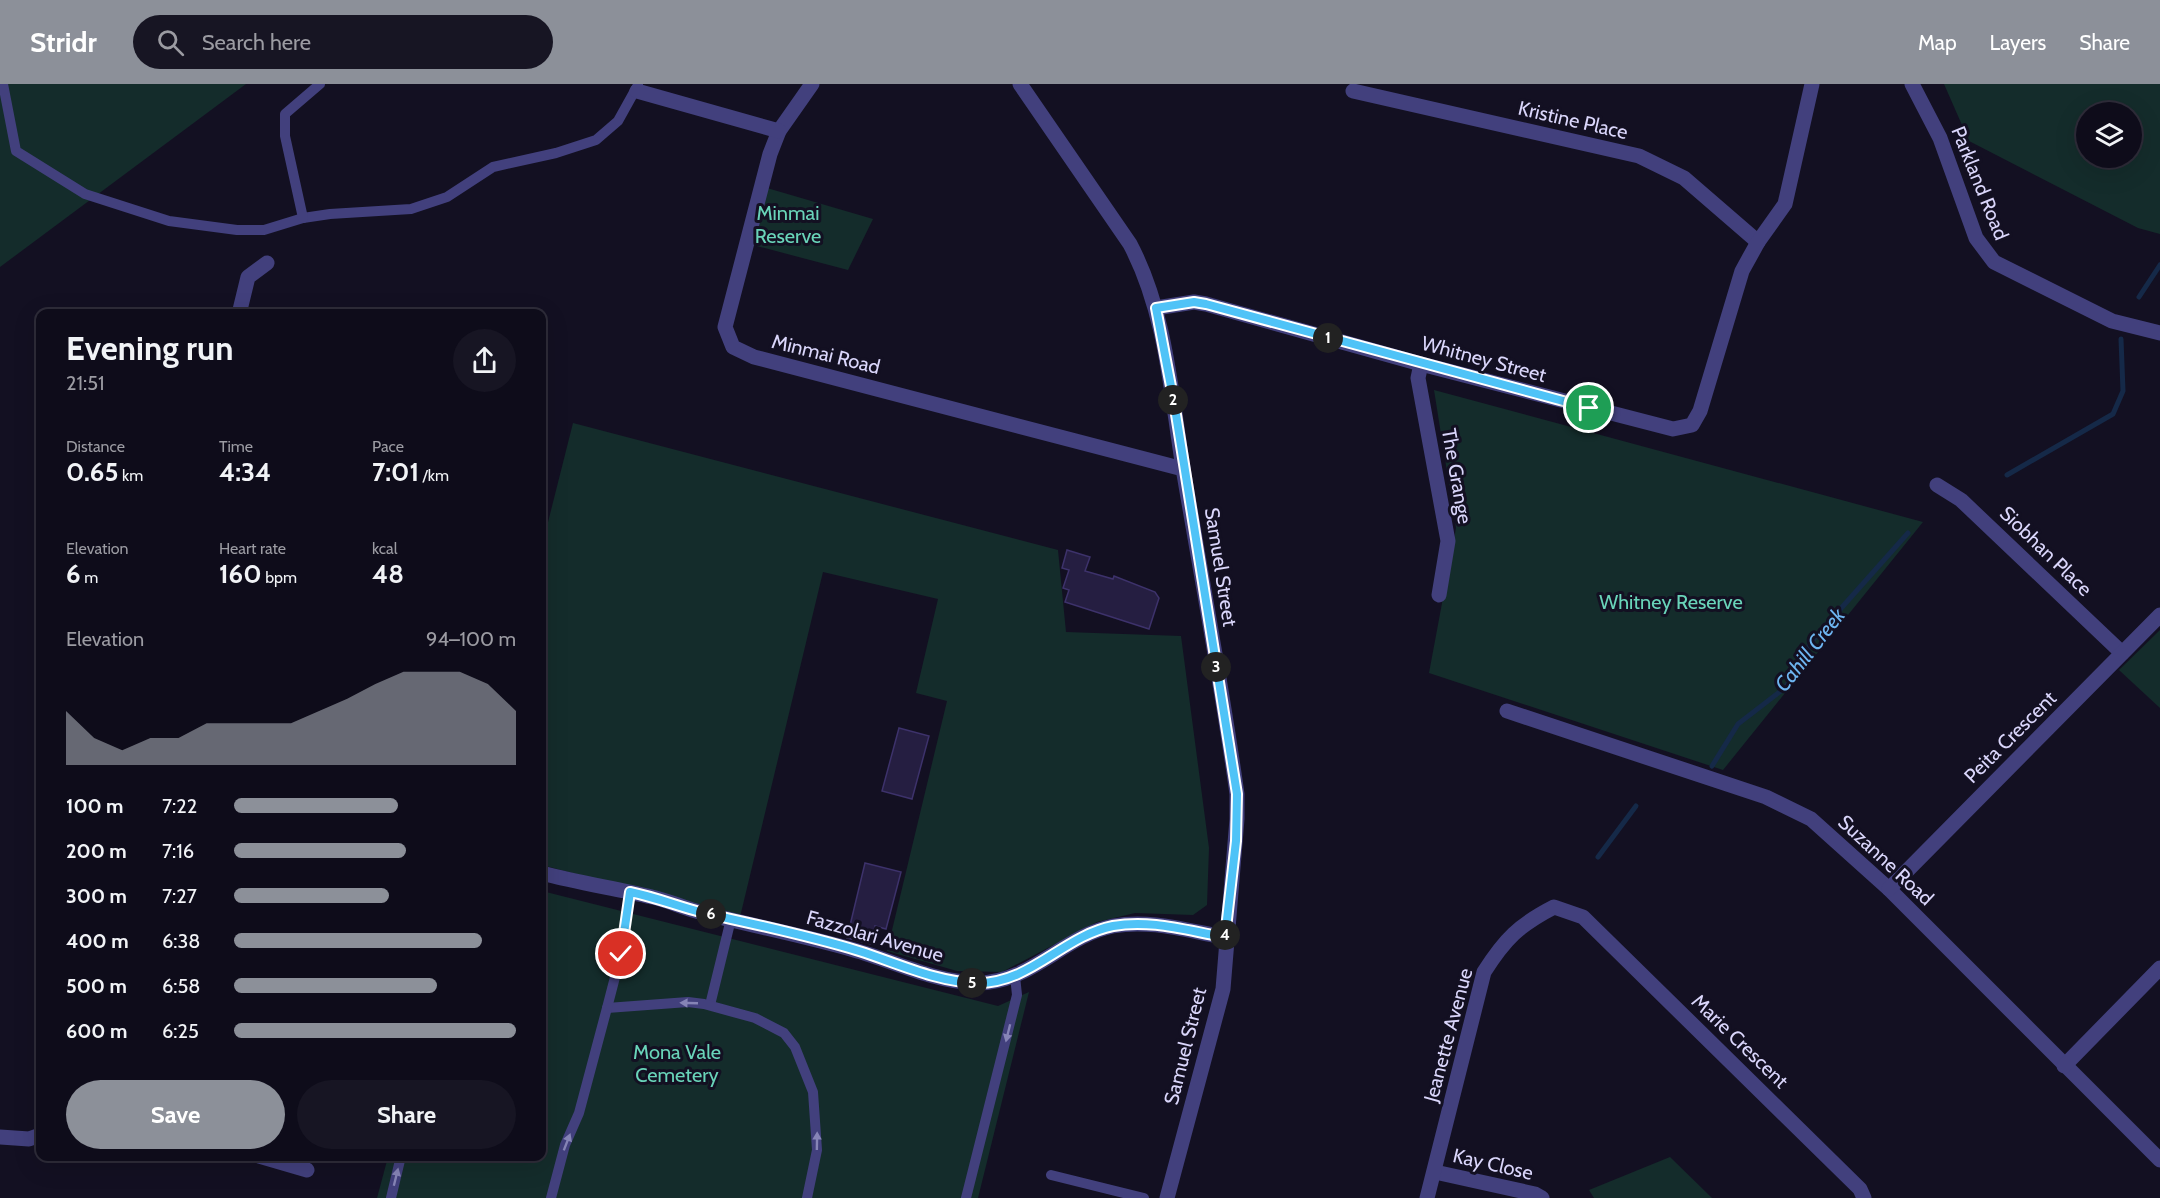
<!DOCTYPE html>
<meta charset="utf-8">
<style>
:root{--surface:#0e0c1a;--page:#171523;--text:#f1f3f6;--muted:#9b9ba2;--line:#2e2c39;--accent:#8c9099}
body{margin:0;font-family:Cabin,sans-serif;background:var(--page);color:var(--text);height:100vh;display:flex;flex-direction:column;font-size:22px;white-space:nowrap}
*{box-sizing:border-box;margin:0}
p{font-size:20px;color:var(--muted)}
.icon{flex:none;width:33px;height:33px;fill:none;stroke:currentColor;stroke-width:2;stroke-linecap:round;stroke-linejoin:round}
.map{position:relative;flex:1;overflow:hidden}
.panel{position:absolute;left:36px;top:225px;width:510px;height:852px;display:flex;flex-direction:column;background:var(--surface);border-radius:12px;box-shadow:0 6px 24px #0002,0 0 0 2px var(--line)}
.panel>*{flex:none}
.fabs{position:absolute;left:2076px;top:18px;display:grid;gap:12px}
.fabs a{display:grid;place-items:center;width:66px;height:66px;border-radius:50%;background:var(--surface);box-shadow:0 6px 24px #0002,0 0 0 2px var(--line);font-size:30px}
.pin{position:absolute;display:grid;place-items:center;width:51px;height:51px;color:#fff;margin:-26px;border:3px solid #fff;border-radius:50%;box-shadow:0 2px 6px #0007}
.km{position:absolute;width:30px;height:30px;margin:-15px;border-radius:50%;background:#222;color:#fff;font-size:16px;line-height:30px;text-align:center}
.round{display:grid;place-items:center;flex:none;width:63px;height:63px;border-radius:32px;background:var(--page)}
.head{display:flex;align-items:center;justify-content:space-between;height:102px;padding:0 30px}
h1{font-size:33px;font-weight:800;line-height:45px}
.metrics{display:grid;grid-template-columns:repeat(3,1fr);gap:9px;height:102px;padding:6px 30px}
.metrics div{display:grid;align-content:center}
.metrics b{font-size:26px;font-weight:800}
.metrics small{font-size:16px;font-weight:400}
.metrics p{font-size:16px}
.chart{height:168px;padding:12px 30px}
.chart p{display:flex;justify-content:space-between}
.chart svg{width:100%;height:108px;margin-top:6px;fill:var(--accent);opacity:.7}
.cta{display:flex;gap:12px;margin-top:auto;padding:12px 30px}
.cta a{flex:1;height:69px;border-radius:36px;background:var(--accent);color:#fff;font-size:24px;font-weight:800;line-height:69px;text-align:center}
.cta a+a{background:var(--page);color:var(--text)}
ul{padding:0 30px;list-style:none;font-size:20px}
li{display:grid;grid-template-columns:96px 72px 1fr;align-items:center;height:45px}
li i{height:15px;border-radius:8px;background:var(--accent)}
header{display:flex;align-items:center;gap:36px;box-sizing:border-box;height:84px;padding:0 30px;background:var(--accent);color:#fff}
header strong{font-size:28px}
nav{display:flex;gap:33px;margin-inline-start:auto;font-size:21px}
.search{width:420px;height:54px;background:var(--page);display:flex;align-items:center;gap:15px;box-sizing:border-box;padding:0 21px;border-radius:33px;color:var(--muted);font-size:22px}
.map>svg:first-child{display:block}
.green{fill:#142c2b;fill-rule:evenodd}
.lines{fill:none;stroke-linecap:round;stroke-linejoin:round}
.stream{stroke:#152948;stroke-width:5}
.building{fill:#251e41;stroke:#3d326b;stroke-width:1.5}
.service{stroke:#42407d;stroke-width:10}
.minor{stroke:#42407d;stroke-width:15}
.tertiary{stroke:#42407d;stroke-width:15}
.oneway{fill:#8684b6}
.route-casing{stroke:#fff;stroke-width:12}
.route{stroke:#4fc3f7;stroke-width:8}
.labels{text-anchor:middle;stroke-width:6;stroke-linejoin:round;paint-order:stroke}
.street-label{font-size:20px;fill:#dad6fb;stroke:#131022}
.park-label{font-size:20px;fill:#69d4b9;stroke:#131022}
.water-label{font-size:21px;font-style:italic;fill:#6eb5f1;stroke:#131022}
</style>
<header>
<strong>Stridr</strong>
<div class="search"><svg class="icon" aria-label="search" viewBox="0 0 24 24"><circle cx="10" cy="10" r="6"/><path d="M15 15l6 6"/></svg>Search here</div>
<nav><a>Map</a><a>Layers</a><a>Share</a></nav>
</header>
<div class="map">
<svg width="2160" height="1114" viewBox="0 0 2160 1114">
<rect width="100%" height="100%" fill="#131022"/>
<g class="green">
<polygon points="0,0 246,0 0,183"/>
<path d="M 1944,0 L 2160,0 L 2160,150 L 2138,144 L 1969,57 ZM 2086,28 L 2132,28 L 2132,74 L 2086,74 Z"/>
<polygon points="767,104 873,135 848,186 753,161"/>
<polygon points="1434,306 1923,438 1723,686 1429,589 1456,444"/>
<polygon points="573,339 1058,466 1066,548 1181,552 1209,764 1207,821 1193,831 1135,829 1097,838 1002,888 957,887 887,867 947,617 916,609 938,515 823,488 740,833 542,781 542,462"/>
<polygon points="2160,546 2160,624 2119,586"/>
<polygon points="542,807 998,922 1029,908 978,1114 377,1114 388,1073 542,1072"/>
<polygon points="1670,1073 1712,1114 1594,1114 1589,1106"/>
</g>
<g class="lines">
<g class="stream">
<polyline points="2139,213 2160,181"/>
<polyline points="2007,391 2113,330 2123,307 2121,255"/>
<polyline points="1712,682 1738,640 1786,603 1812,557 1908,449"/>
<polyline points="1598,773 1636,722"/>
</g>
</g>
<g class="building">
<polygon points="1067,466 1090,473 1085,487 1113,495 1114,492 1155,508 1159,514 1149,545 1065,518 1069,506 1063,504 1069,486 1062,484"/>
<polygon points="899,644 929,652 912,715 882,707"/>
<polygon points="865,779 901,788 886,845 875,842 871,860 847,854"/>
</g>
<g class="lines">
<g class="service">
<polyline points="3,0 16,67 85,110 169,137 237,146 264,146 303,134 330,130 411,125 447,113 493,83 556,69 596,56 618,37 638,1"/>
<polyline points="303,134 285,52 285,30 320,0"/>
<polyline points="710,921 731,835"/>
<polyline points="607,924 688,918 704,920 755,934 784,949 795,963 813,1008 817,1066 807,1114"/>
<polyline points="1051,1091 1144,1114"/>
<polyline points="391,1114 401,1072"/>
<polyline points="551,1114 565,1061 579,1029 607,924 621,870 630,808"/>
<polyline points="966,1114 1017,911 1015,892"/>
</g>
<g class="minor">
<polyline points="812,0 779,47 770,70 725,243 733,263 754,273 1183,385"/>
<polyline points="637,7 779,47"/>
<polyline points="1353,7 1639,72 1684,94 1758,158"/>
<polyline points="1156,224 1194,218 1206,220 1421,280 1673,345 1692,341 1700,327 1742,187 1758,158 1785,120 1812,0"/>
<polyline points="239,230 248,193 267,179"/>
<polyline points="1421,280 1418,294 1448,457 1439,511"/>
<polyline points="1937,401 1961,416 2122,569"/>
<polyline points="1507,627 1766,713 1811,735 1889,805 2160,1076"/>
<path d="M 542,789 C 578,799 615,804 652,813 C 667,816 681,823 696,827 C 748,841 802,851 854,866 C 894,877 934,898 976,899 C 1030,900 1063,852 1113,842 C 1151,835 1188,847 1225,853"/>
<polyline points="1889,805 2160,531"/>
<polyline points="2064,982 2160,884"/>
<polyline points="0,1053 29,1055 40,1051"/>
<polyline points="259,1072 307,1086"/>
<polyline points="1435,1088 1535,1110 1542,1114"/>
<path d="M 1427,1114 L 1484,888 C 1505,855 1519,841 1554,823 L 1583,833 L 1860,1105 L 1864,1114"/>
</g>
<g class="tertiary">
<path d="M 1020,0 L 1130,160 C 1167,230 1171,312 1184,390 C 1202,496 1222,603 1237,710 L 1237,735 L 1223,905 L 1167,1114"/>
<polyline points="1912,0 1940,54 1976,154 1994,178 2112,237 2160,249"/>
</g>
</g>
<defs><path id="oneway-solid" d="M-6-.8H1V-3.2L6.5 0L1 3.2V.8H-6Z" transform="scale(1.5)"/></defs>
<g class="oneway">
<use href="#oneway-solid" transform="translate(689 919) rotate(-178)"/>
<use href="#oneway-solid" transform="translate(1008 949) rotate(104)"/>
<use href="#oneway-solid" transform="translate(817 1057) rotate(-89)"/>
<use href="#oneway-solid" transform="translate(567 1058) rotate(-69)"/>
<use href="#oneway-solid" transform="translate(396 1093) rotate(-76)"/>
</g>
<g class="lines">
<g class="route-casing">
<path id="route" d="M 621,870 L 630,808 C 655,813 677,822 700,828 C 753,840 807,851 859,867 C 897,879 936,898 977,899 C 1030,900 1063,852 1113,842 C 1151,835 1188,847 1225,853 L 1236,757 L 1237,710 L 1174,318 L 1156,224 L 1194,218 L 1206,220 L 1589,324"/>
</g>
<use href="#route" class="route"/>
</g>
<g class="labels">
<g class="street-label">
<text transform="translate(1573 36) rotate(13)" y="7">Kristine Place</text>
<text transform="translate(1980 99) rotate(68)" y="7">Parkland Road</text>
<text transform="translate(826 270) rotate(14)" y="7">Minmai Road</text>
<text transform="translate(1484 275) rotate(15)" y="7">Whitney Street</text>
<text transform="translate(1457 392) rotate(80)" y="7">The Grange</text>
<text transform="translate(2046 467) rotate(44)" y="7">Siobhan Place</text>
<text transform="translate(1221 483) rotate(81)" y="7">Samuel Street</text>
<text transform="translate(2010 653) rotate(-45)" y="7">Peita Crescent</text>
<text transform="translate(1886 776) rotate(43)" y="7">Suzanne Road</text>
<text transform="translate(875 852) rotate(16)" y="7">Fazzolari Avenue</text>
<text transform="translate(1448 951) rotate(-75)" y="7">Jeanette Avenue</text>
<text transform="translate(1740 957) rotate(44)" y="7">Marie Crescent</text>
<text transform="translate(1185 962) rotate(-76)" y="7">Samuel Street</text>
<text transform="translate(1493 1080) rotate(13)" y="7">Kay Close</text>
</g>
<g class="park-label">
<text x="788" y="136">Minmai<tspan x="788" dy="23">Reserve</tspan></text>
<text x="1671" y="525">Whitney Reserve</text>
<text x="677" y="975">Mona Vale<tspan x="677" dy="23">Cemetery</tspan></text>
</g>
<g class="water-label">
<text transform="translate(1810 566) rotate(-52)" y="7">Cahill Creek</text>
</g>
</g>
</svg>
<div class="fabs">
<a><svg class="icon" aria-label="layers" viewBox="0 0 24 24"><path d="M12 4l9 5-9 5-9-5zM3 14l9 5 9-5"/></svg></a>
</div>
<div class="pin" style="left:1589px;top:324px;background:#1e9e55"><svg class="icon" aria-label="arrive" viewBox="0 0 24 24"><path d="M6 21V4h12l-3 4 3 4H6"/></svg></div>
<div class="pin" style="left:621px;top:870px;background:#d93025"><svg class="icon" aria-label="check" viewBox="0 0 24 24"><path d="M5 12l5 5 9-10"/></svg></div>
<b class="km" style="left:1328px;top:254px">1</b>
<b class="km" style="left:1173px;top:316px">2</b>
<b class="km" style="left:1216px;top:583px">3</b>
<b class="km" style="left:1225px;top:851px">4</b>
<b class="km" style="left:972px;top:899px">5</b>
<b class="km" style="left:711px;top:830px">6</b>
<section class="panel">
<div class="head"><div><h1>Evening run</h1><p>21:51</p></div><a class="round"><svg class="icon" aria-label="share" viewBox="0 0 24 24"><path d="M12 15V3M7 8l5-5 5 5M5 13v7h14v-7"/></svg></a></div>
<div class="metrics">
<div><p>Distance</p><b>0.65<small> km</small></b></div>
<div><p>Time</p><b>4:34</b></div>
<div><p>Pace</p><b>7:01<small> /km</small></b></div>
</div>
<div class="metrics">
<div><p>Elevation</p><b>6<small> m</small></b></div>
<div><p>Heart rate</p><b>160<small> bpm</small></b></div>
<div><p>kcal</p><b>48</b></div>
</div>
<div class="chart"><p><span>Elevation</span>94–100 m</p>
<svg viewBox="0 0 160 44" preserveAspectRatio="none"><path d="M0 44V22L10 33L20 38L30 33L40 33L50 27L60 27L70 27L80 27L90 22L100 17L110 11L120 6L130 6L140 6L150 11L160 22V44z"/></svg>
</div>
<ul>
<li><b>100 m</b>7:22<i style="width:58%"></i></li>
<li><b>200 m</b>7:16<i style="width:61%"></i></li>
<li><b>300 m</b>7:27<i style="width:55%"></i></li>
<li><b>400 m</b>6:38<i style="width:88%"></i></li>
<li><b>500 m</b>6:58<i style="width:72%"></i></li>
<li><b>600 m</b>6:25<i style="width:100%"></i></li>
</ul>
<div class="cta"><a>Save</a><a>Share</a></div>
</section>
</div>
